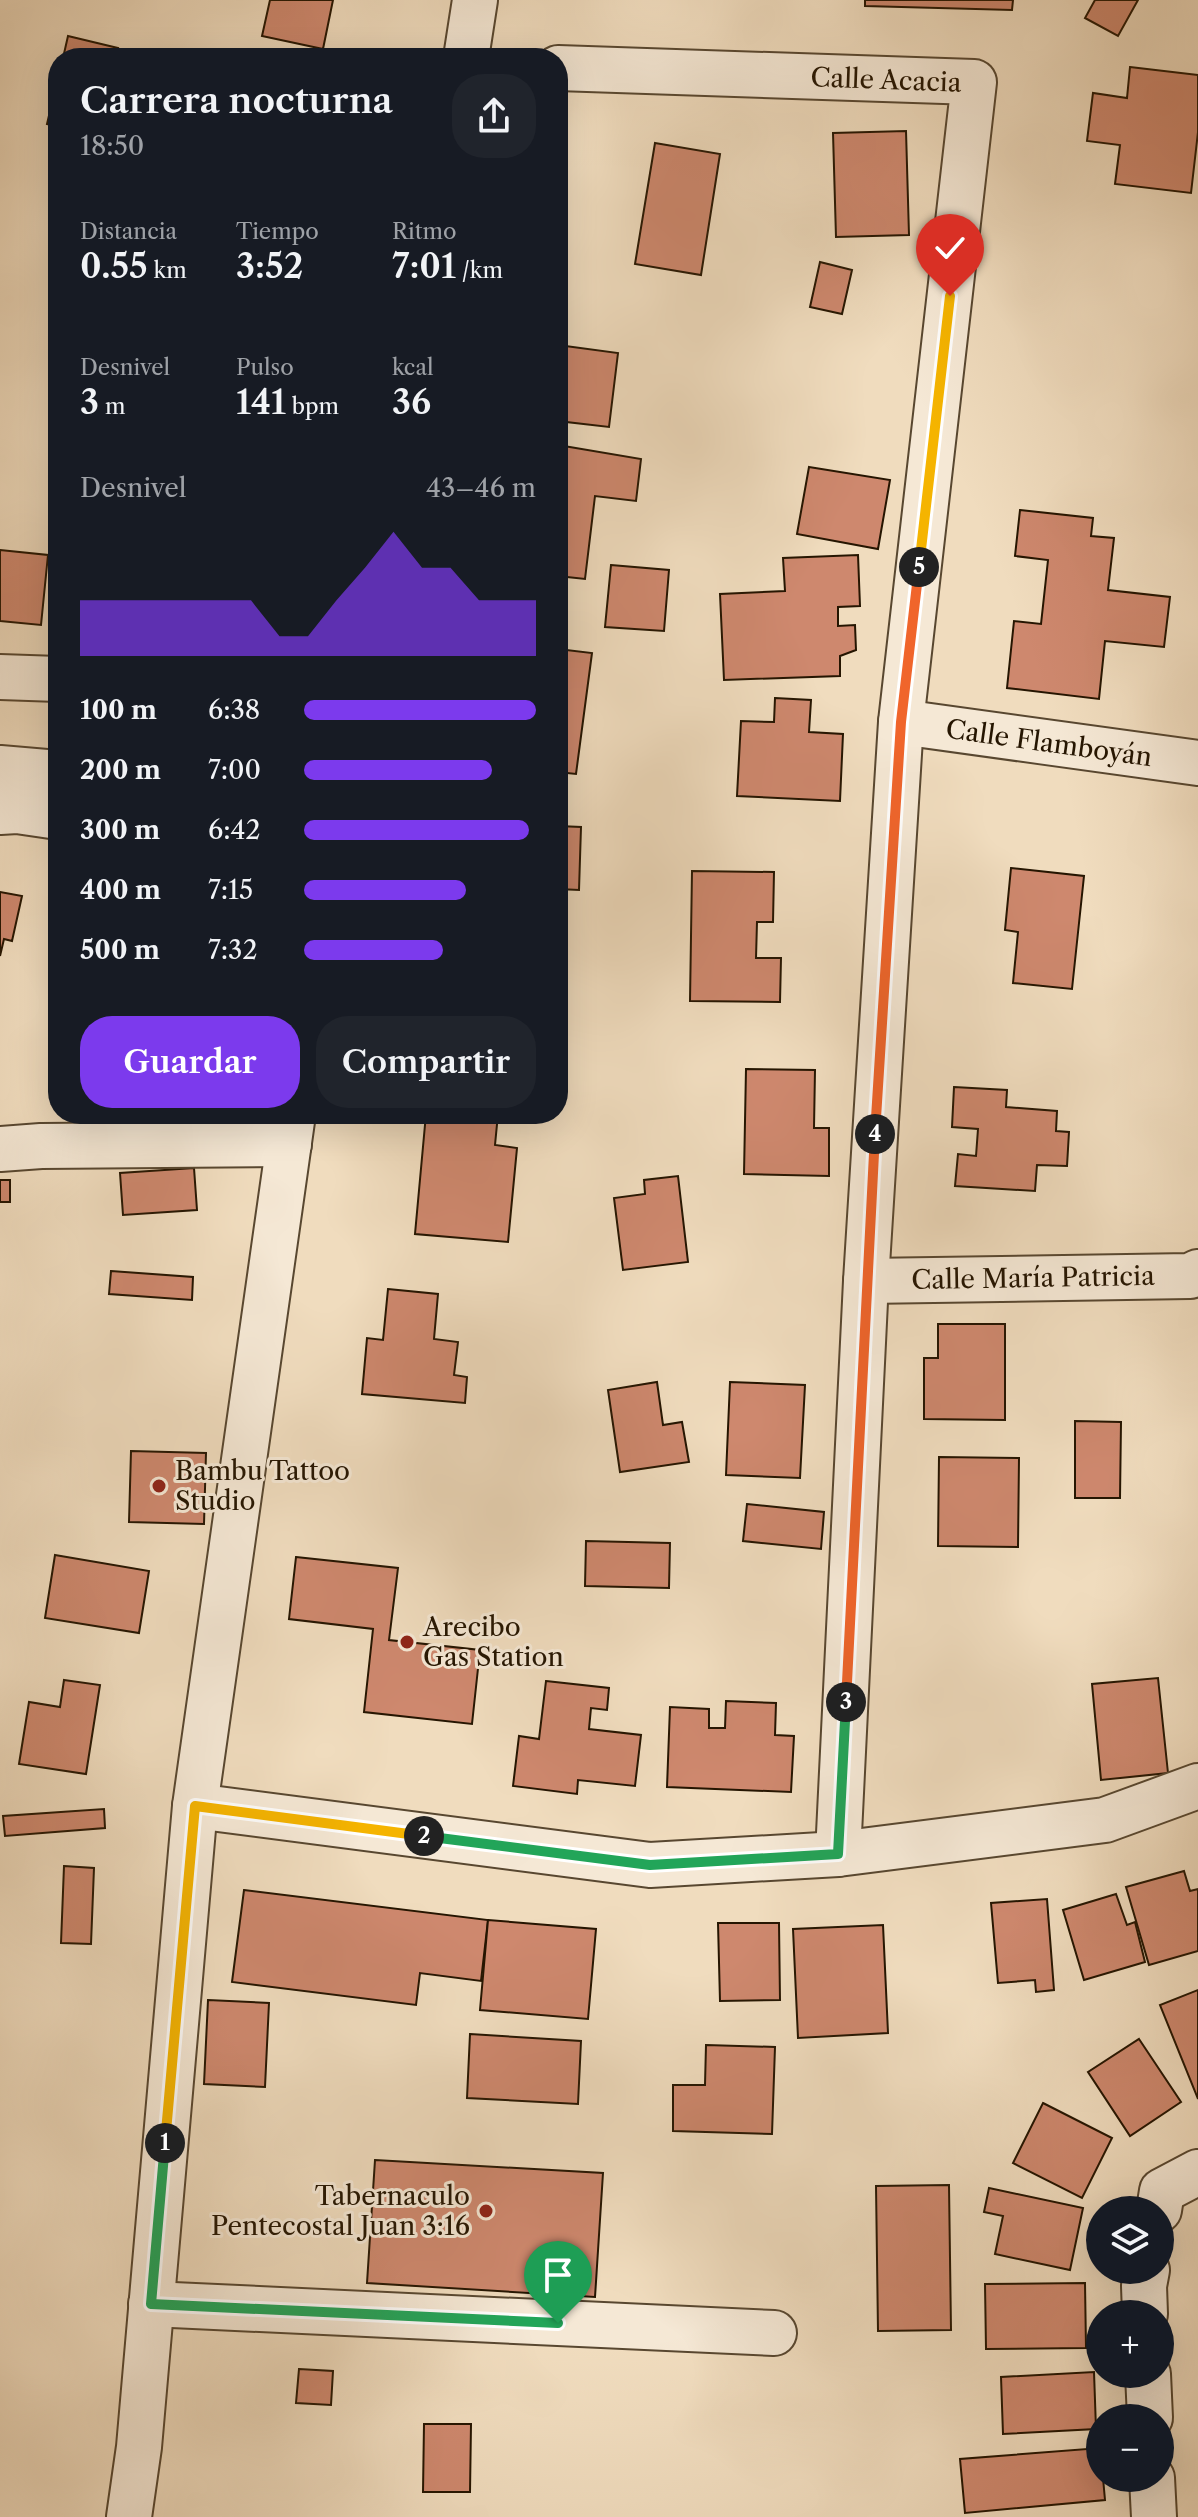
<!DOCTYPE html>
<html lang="es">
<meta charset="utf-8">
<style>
:root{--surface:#171b24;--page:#20242c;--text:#f1f3f6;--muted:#9ea1a6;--accent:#7c3aed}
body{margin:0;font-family:"Libre Caslon Text",serif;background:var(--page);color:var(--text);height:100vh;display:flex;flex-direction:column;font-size:30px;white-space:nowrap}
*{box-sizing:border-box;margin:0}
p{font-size:26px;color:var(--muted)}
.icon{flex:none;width:44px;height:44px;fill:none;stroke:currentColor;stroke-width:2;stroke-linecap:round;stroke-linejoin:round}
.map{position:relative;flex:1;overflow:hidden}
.side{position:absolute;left:48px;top:48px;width:520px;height:1076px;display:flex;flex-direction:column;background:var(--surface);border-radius:32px;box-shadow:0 8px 32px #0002}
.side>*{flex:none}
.buttons{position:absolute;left:1086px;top:2196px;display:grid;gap:16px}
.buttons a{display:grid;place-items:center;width:88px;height:88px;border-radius:50%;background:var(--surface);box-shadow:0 8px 32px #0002;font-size:40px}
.pin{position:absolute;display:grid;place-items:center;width:68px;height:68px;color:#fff;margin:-82px -34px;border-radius:50% 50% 50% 0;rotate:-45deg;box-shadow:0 0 8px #0007}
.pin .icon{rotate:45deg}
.km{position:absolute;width:40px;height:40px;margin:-20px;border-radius:50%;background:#222;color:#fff;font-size:22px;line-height:40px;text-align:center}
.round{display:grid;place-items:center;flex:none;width:84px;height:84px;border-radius:32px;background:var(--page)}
.overview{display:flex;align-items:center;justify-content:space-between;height:136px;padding:0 32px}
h1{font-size:36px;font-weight:600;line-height:60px}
.stats{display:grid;grid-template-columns:repeat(3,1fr);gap:12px;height:136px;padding:8px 32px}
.stats div{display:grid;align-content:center}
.stats b{font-size:34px;font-weight:600}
.stats small{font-size:22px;font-weight:400}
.stats p{font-size:22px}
.chart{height:224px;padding:16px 32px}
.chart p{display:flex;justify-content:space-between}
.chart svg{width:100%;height:144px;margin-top:8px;fill:var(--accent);opacity:.7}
.cta{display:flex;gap:16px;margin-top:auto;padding:16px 32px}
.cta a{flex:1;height:92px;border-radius:32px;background:var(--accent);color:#fff;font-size:32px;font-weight:600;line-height:92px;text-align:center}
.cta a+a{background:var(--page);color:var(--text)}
ul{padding:0 32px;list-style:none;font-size:26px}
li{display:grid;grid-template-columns:128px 96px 1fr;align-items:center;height:60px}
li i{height:20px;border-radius:10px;background:var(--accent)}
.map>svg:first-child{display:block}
.building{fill:#ce886e;stroke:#251501;stroke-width:2}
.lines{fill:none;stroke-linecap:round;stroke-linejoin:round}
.minor-casing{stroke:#584730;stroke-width:48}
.minor{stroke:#f5e8d5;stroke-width:44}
.split-1-casing{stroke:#fff;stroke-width:16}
.split-2-casing{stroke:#fff;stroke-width:16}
.split-3-casing{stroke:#fff;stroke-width:16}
.split-4-casing{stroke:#fff;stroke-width:16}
.split-5-casing{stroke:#fff;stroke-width:16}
.split-6-casing{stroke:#fff;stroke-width:16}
.split-1{stroke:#22a559;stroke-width:10}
.split-2{stroke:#f5b400;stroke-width:10}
.split-3{stroke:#22a559;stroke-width:10}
.split-4{stroke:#f0652b;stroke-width:10}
.split-5{stroke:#f0652b;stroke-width:10}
.split-6{stroke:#f5b400;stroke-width:10}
.poi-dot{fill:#8f2418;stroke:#f5e8d5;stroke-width:3}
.labels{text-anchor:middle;stroke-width:6;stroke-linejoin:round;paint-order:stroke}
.street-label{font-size:26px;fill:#251501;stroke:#f5e8d5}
.poi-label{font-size:26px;fill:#251501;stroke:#f5e8d5;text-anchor:start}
</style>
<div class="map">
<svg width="1198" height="2517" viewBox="0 0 1198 2517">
<rect width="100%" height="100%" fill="#f0dcbe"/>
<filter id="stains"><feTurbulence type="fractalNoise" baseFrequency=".0025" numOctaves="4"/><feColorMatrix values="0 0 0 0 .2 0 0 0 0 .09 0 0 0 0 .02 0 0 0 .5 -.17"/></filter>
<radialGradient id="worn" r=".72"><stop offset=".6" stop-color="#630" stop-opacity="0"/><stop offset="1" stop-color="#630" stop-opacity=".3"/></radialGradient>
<g class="building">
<polygon points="270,0 333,0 323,49 262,36"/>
<polygon points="865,0 1013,0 1012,10 865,6"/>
<polygon points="1095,0 1138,0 1118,36 1085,18"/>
<polygon points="68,36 118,48 115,58 63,58"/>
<polygon points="1130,67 1198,75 1198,132 1191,193 1115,184 1120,145 1087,141 1093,93 1127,98"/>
<polygon points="58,77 58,127 47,124"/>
<polygon points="906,131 909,235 836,237 833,133"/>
<polygon points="655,143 720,154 701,275 635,264"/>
<polygon points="820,262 852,270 842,314 810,307"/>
<polygon points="558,345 618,353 609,427 558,421"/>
<polygon points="558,445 641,459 636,501 595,496 585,579 558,576"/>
<polygon points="809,467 890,480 878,549 797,534"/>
<polygon points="1020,510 1093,518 1091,536 1114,538 1108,590 1170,597 1164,647 1105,641 1099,699 1007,688 1014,621 1041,624 1048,560 1015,556"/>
<polygon points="0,550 48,555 41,625 0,621"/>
<polygon points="858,555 860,606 838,607 838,626 855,625 856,650 840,656 840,676 724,680 720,594 785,591 783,558"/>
<polygon points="611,565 669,570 664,631 605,627"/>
<polygon points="558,649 592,653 576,774 558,772"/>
<polygon points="775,698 811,700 809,732 843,734 840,801 737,796 741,721 774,722"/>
<polygon points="558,826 581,827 579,890 558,889"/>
<polygon points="1011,868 1084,876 1072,989 1013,983 1018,932 1005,930"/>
<polygon points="692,871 774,872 773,922 757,922 756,958 781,958 780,1002 690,1001"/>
<polygon points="0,892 22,896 12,941 4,939 0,956"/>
<polygon points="746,1069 815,1070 814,1128 829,1128 829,1176 744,1174"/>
<polygon points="954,1087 1007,1090 1006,1107 1057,1111 1056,1131 1069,1132 1067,1166 1037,1165 1035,1191 955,1186 958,1154 976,1156 978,1129 952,1127"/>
<polygon points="426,1114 498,1114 495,1145 517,1148 508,1242 415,1234"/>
<polygon points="194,1168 197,1210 123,1215 120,1173"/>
<polygon points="678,1176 688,1262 623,1270 614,1198 645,1194 644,1180"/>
<rect x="0" y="1180" width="10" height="22"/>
<polygon points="111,1271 193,1277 192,1300 109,1294"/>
<polygon points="388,1289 438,1294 434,1339 458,1342 454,1375 467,1377 465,1403 362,1394 367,1338 383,1340"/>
<polygon points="938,1324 1005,1324 1005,1420 924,1419 924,1358 938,1358"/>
<polygon points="657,1382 663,1425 682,1422 689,1462 620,1472 608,1390"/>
<polygon points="730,1382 805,1385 800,1478 726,1475"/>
<polygon points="1075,1421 1121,1422 1120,1498 1075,1498"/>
<polygon points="131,1451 206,1453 204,1524 129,1522"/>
<polygon points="939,1457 1019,1458 1018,1547 938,1546"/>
<polygon points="747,1504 824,1512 821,1549 743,1541"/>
<polygon points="586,1541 670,1543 669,1588 585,1586"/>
<polygon points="55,1555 149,1571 139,1633 45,1618"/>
<polygon points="296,1557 398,1568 389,1640 480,1650 472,1724 364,1712 373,1629 289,1619"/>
<polygon points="1158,1678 1168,1773 1101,1780 1092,1684"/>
<polygon points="64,1680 100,1685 86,1774 19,1764 29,1702 60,1707"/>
<polygon points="546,1681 609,1688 607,1710 591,1708 589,1729 641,1735 635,1786 578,1780 577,1794 513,1786 519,1736 539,1739"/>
<polygon points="726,1701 776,1703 775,1735 794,1736 791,1792 667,1787 670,1707 709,1709 709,1728 725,1728"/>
<polygon points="104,1809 105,1828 5,1836 3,1816"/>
<polygon points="64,1866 94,1868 91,1944 61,1943"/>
<polygon points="1184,1871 1190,1891 1198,1889 1198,1951 1149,1965 1126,1887"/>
<polygon points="244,1890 488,1920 481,1981 420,1973 416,2005 232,1982"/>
<polygon points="1116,1894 1127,1925 1135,1922 1145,1962 1084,1980 1063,1910"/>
<polygon points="1047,1899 1054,1990 1036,1992 1035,1980 998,1983 991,1903"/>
<polygon points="488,1920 596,1929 588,2019 480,2010"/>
<polygon points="718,1923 779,1923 780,2000 720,2001"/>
<polygon points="883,1925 888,2033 798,2038 793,1929"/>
<polygon points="1198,1990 1198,2099 1160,2005"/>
<polygon points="208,2000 269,2003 265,2087 204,2084"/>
<polygon points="470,2034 581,2041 578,2104 467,2098"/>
<polygon points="1139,2039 1181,2102 1130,2136 1088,2072"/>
<polygon points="706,2045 775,2047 772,2134 673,2131 673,2085 705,2085"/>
<polygon points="1043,2103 1112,2138 1082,2198 1013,2163"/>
<polygon points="375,2160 603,2173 595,2297 367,2283"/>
<polygon points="949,2185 951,2330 878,2331 876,2186"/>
<polygon points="989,2188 1083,2208 1070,2270 995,2254 1003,2216 984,2212"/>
<polygon points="1085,2283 1086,2348 986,2349 985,2284"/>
<polygon points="299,2369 333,2371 331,2405 296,2403"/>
<polygon points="1094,2372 1096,2429 1003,2434 1001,2377"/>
<polygon points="424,2424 471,2424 470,2492 423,2492"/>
<polygon points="1100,2448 1100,2478 1103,2478 1105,2500 965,2513 960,2459"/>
</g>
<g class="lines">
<g class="minor-casing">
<g id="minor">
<polyline points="466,58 475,0"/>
<polyline points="558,68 974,82 901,722 866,1281 838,1854"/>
<polyline points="0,677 58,679"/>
<polyline points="901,722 1198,763"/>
<polyline points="0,768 58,773"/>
<polyline points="0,812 17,811 58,817"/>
<polyline points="0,1149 41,1146 289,1144"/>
<polyline points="866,1281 1190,1276 1198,1272"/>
<polyline points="195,1806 650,1865 838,1854 1105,1820 1198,1786"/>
<polyline points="1159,2210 1162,2191 1198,2172"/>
<polyline points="151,2304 774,2333"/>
<polyline points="1145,2314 1144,2286 1147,2270"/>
<polyline points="1148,2374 1150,2418"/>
<polyline points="1152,2478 1154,2517"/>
<polyline points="129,2517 139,2447 195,1806 293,1114"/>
</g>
</g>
<use href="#minor" class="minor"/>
</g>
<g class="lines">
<g class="split-1-casing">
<polyline id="split-1" points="165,2143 151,2304 558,2323"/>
</g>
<g class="split-2-casing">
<polyline id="split-2" points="165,2143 195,1806 424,1836"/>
</g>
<g class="split-3-casing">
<polyline id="split-3" points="424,1836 650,1865 838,1854 846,1702"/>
</g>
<g class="split-4-casing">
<polyline id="split-4" points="846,1702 875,1134"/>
</g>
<g class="split-5-casing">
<polyline id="split-5" points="875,1134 901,722 919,567"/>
</g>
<g class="split-6-casing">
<polyline id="split-6" points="919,567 950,296"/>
</g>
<use href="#split-1" class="split-1"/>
<use href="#split-2" class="split-2"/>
<use href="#split-3" class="split-3"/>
<use href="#split-4" class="split-4"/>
<use href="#split-5" class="split-5"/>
<use href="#split-6" class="split-6"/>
</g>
<g class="poi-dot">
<circle cx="159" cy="1486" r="8"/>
<circle cx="407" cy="1642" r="8"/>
<circle cx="486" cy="2211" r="8"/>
</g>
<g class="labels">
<g class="street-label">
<text transform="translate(886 80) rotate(2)" y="9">Calle Acacia</text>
<text transform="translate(1049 743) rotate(8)" y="9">Calle Flamboyán</text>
<text transform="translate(1033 1278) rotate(-1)" y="9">Calle María Patricia</text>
</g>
<g class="poi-label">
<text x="175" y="1480">Bambu Tattoo<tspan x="175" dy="30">Studio</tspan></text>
<text x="423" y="1636">Arecibo<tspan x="423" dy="30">Gas Station</tspan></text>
<text x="470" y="2205" text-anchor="end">Tabernaculo<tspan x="470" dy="30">Pentecostal Juan 3:16</tspan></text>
</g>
</g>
<rect width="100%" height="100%" filter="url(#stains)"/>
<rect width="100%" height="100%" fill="url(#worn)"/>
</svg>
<div class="buttons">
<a><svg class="icon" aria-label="layers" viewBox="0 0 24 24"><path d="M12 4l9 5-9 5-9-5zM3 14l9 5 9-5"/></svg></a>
<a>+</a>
<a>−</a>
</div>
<div class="pin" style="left:558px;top:2323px;background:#1e9e55"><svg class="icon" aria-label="arrive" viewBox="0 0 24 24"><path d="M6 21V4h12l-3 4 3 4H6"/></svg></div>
<div class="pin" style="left:950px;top:296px;background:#d93025"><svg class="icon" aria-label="check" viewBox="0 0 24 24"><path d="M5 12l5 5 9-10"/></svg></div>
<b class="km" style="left:165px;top:2143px">1</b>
<b class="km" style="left:424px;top:1836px">2</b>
<b class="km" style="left:846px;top:1702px">3</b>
<b class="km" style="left:875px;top:1134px">4</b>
<b class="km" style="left:919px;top:567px">5</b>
<section class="side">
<div class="overview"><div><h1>Carrera nocturna</h1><p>18:50</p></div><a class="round"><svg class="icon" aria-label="share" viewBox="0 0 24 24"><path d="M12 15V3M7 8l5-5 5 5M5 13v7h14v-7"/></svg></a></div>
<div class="stats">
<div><p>Distancia</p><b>0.55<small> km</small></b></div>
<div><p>Tiempo</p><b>3:52</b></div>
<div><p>Ritmo</p><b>7:01<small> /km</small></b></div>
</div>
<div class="stats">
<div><p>Desnivel</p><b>3<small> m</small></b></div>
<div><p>Pulso</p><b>141<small> bpm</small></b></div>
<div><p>kcal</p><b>36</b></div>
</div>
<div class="chart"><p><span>Desnivel</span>43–46 m</p>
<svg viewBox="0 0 160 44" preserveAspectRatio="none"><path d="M0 44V27L10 27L20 27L30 27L40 27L50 27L60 27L70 38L80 38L90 27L100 17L110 6L120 17L130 17L140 27L150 27L160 27V44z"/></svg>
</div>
<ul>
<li><b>100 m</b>6:38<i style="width:100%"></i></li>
<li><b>200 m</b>7:00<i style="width:81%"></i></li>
<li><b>300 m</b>6:42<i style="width:97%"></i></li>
<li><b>400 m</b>7:15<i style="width:70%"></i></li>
<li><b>500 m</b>7:32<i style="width:60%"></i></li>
</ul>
<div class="cta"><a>Guardar</a><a>Compartir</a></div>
</section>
</div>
